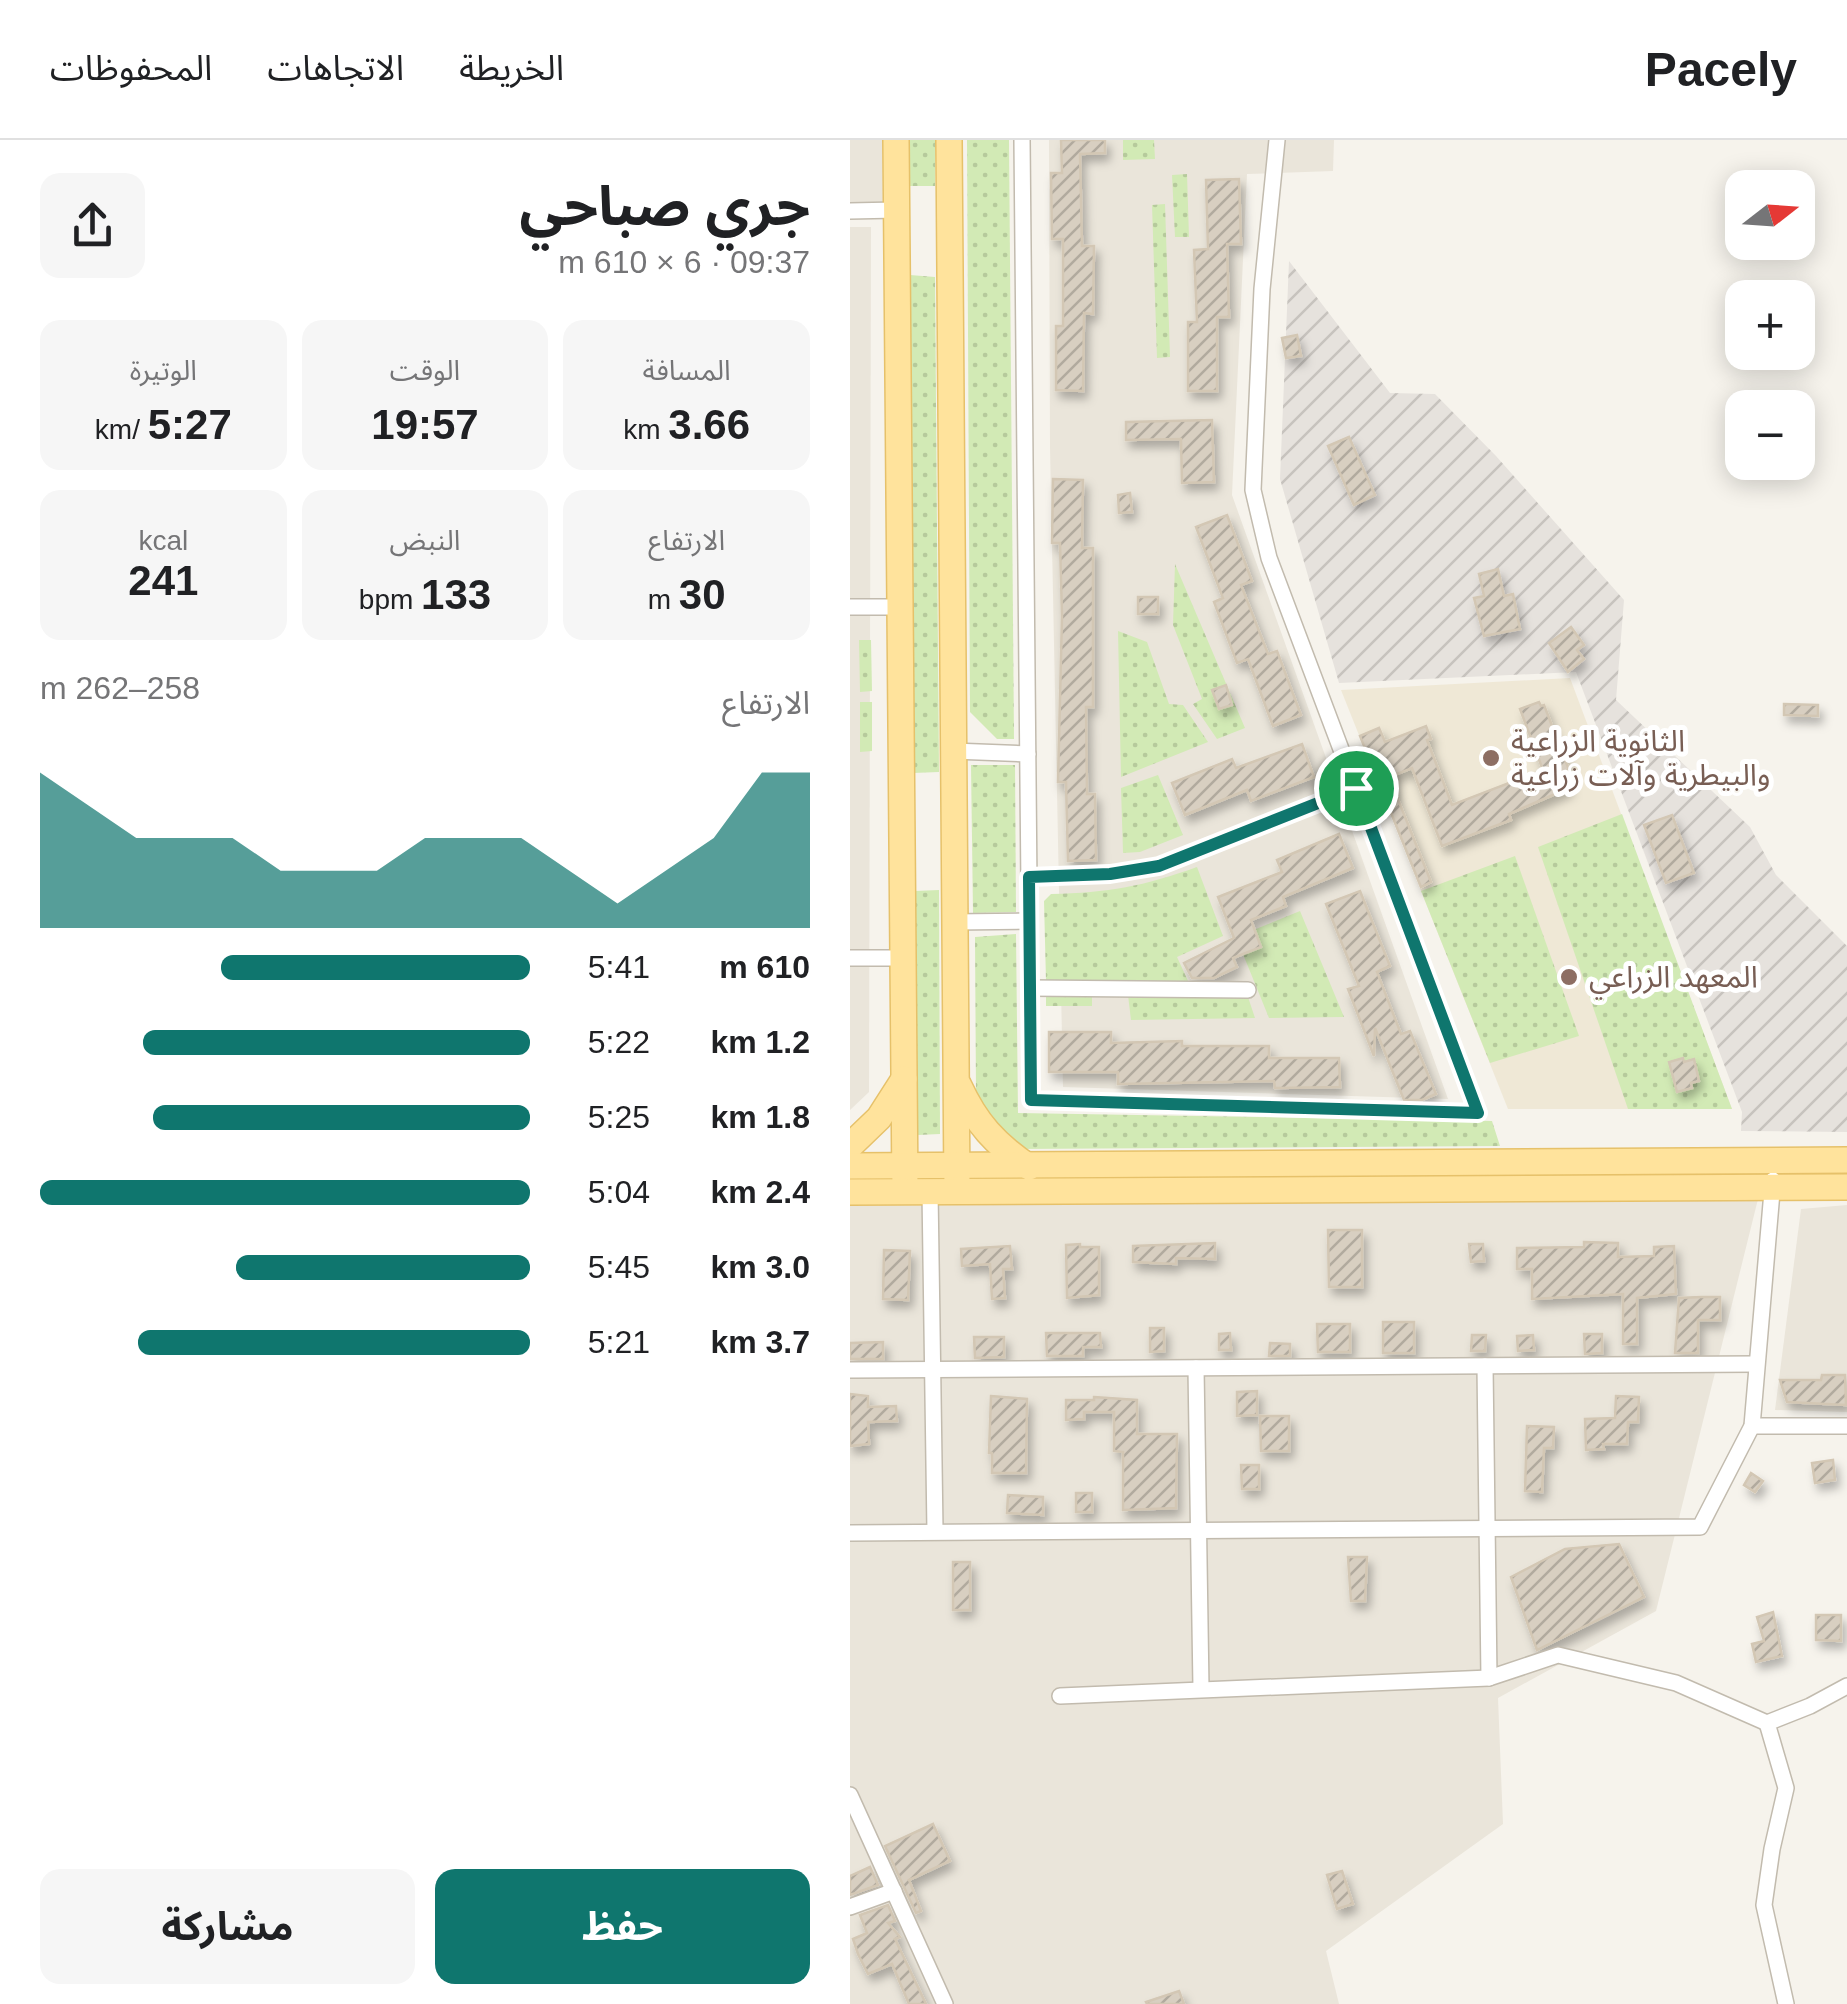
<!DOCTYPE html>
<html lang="ar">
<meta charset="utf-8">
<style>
:root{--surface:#fff;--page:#f6f6f6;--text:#202124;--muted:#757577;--line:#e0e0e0;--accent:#0f766e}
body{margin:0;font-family:Arial,"Noto Sans Arabic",sans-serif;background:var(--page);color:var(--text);direction:rtl;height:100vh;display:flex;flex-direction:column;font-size:38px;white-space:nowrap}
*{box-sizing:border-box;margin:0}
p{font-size:32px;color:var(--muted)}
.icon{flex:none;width:55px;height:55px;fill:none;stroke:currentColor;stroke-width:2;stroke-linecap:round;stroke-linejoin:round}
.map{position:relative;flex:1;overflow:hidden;direction:ltr}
.details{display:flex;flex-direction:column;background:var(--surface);width:850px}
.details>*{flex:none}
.needle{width:65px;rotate:73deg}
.tools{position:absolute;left:875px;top:30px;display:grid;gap:20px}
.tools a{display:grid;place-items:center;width:90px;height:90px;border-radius:20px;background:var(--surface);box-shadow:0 5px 25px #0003;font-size:50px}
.pin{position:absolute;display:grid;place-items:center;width:85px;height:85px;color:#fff;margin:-42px;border:5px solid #fff;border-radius:50%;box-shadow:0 2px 10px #0007}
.round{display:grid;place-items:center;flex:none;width:105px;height:105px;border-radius:20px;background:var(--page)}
.headline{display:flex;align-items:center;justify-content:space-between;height:170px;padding:0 40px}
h1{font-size:55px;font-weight:700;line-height:75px}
.metrics{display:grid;grid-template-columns:repeat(3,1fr);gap:15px;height:170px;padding:10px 40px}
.metrics div{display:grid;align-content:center;border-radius:20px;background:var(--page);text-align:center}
.metrics b{font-size:42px;font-weight:700}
.metrics small{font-size:28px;font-weight:400}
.metrics p{font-size:28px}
.chart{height:280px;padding:20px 40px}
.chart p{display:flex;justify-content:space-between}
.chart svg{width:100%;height:180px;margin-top:10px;fill:var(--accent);opacity:.7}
.action{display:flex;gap:20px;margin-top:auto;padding:20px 40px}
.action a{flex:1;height:115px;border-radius:20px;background:var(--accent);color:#fff;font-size:40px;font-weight:700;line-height:115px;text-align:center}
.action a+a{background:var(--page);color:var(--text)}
ul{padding:0 40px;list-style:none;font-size:32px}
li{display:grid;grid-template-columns:160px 120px 1fr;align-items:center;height:75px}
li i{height:25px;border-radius:12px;background:var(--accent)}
header{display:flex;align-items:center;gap:60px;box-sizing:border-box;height:140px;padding:0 50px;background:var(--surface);border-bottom:2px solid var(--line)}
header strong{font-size:48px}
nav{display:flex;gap:55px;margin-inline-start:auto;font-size:35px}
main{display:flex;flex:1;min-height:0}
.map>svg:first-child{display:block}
.residential{fill:#eae5da}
.industrial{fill:url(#industrial-furrows)}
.education{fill:#efe8d6}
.green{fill:url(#green-dots)}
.building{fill:url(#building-hatch);stroke:#d3c7b4;stroke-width:2.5;filter:url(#shadow)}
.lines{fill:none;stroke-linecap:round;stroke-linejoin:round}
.minor-casing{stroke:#c2bbae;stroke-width:18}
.primary-casing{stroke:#e6c16a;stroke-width:28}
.minor{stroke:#fff;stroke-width:15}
.primary{stroke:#ffe39c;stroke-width:25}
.route-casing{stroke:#fff;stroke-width:20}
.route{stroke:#0f766e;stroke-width:12}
.education-dot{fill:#8d6e63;stroke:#fff;stroke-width:4}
.labels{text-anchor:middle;stroke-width:10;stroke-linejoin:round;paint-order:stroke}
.education-label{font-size:30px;fill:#785e54;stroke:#fff;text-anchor:start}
</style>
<header>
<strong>Pacely</strong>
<nav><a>الخريطة</a><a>الاتجاهات</a><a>المحفوظات</a></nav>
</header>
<main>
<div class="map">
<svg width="997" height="1864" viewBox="0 0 997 1864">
<defs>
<pattern id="industrial-furrows" width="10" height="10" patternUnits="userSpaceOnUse" patternTransform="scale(2.5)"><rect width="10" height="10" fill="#e6e2dd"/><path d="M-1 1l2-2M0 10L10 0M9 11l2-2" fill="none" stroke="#c7c3be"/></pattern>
<pattern id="green-dots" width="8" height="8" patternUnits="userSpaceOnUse" patternTransform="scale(2.5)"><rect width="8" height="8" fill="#d2eab5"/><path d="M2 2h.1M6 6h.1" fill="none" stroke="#b6ca9c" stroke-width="1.8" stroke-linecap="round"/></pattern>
<pattern id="building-hatch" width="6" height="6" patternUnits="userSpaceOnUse" patternTransform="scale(2.5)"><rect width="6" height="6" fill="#d8cfc1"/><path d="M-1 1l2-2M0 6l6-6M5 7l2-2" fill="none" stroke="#b1aa9e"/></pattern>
<filter id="shadow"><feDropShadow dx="4" dy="7" stdDeviation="5" flood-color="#0004"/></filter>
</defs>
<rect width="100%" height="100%" fill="#f6f3ec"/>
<g class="residential">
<polygon points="0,0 44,0 46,70 0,71"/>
<polygon points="199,0 484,0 483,31 397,34 382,355 598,959 213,947 200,307"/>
<polygon points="0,87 21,87 19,952 0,970"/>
<polygon points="908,1059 806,1471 648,1558 653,1684 476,1811 489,1864 0,1864 0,1066"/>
<polygon points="997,1065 997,1272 925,1270 951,1069"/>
</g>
<polygon class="industrial" points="439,121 540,253 585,254 646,316 774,460 766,560 900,687 926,735 997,806 997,992 891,991 892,972 726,532 489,543 430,339"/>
<polygon class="education" points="720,538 882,969 658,969 491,550"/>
<g class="green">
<rect x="57" y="0" width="28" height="46"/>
<polygon points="117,0 159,0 164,599 147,599 120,572"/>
<polygon points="273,0 304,0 305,19 273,20"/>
<polygon points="337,34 339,97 325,97 322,35"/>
<polygon points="315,64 320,217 307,218 302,65"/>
<polygon points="60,135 85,137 89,632 63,633"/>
<polygon points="325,424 395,588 367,599 343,564 352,559 323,485"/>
<polygon points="268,491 297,502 319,564 333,565 358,602 271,637"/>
<polygon points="9,500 21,500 22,551 10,552"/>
<polygon points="10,562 22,562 22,611 10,612"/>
<polygon points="121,625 165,625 166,772 123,773"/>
<polygon points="308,635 333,695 290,712 273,713 271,648"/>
<polygon points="772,674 882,969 778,969 688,707"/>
<polygon points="665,716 729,896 640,923 571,751"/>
<path d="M 347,727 L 373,796 L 327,817 L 339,843 L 196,841 L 194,761 L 201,754 C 258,753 294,746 347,727 Z"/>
<polygon points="89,750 90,994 68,995 65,751"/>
<polygon points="450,771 494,877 419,878 386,797"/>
<polygon points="166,794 168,973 642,981 650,1006 156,1009 126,953 125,797"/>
<polygon points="397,854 405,878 281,880 278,855"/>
<rect x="196" y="855" width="46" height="11"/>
</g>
<g class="building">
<polygon points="211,0 255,0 255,13 230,14 232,106 244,106 243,174 234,173 233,251 206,250 206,186 213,186 213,99 202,99 201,33 212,33"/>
<polygon points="389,39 391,104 377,104 379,177 367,177 367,251 338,251 338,182 347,182 344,110 358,109 356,40"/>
<polygon points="447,195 451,216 436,218 432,198"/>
<polygon points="362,280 364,342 332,343 331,299 276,300 276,282"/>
<polygon points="499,297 525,355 504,365 478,306"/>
<polygon points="203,339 233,340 232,408 243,408 243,567 236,567 237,654 245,654 246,720 218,721 216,642 208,642 212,476 210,403 202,403"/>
<polygon points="280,353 282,372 269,373 268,355"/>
<polygon points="377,375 402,441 391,445 418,514 427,511 451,575 423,586 398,519 387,523 364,462 373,458 346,387"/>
<polygon points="648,429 654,456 663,454 670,489 634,496 624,458 634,456 629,434"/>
<rect x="288" y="457" width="20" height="17"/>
<polygon points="721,487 734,505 727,510 734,519 718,532 699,503"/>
<polygon points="376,545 382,565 369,569 362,550"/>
<polygon points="689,562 691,566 694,565 719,630 713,633 719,648 659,674 661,680 592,706 562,628 539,637 581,742 571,747 510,596 529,588 535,602 576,586 581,599 577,600 602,665 693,630 670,569"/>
<polygon points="934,564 968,565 968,576 934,575"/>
<polygon points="452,604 464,637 401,661 397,650 335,675 322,643 382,619 386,628"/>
<polygon points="822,675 844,733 816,743 794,685"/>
<polygon points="489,694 503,728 433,757 436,766 401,780 411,807 383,818 387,827 364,838 342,838 334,823 384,798 368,757 432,732 427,720"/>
<polygon points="510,751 540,826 527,832 551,894 560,891 586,954 572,960 554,960 525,888 524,916 498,849 509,846 476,764"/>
<polygon points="199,892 261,892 261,903 332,901 332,906 419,906 419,918 489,918 490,947 425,948 424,941 268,944 268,932 199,932"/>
<polygon points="833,918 834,922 844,919 849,941 841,943 842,948 827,952 819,922"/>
<polygon points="478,1090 512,1090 512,1147 479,1147"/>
<polygon points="734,1102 768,1103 768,1117 804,1116 804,1107 824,1106 826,1154 787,1158 787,1204 773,1204 773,1154 682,1159 682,1129 667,1129 667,1108 734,1107"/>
<polygon points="365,1103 365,1119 326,1118 326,1124 283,1122 283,1106"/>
<polygon points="230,1104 230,1107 249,1107 249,1155 217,1158 216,1105"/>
<polygon points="619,1104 633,1104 634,1121 621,1122"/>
<polygon points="160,1106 162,1129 153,1129 155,1158 142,1159 140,1124 112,1126 111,1109"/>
<polygon points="34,1110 60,1111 58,1160 33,1159"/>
<polygon points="851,1157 870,1157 870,1180 848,1180 848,1213 825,1213 829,1158"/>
<rect x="533" y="1182" width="31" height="31"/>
<polygon points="467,1184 500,1184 500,1212 468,1212"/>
<polygon points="300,1188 314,1188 314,1211 300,1212"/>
<polygon points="196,1193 250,1193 251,1207 233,1207 233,1216 197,1216"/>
<polygon points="380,1193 381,1210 369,1210 369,1194"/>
<polygon points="734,1194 752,1194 752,1213 735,1214"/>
<polygon points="622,1195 636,1195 635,1211 621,1211"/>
<polygon points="683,1195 684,1210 668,1211 667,1196"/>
<polygon points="124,1197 154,1197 154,1217 125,1218"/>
<polygon points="33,1202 33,1219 0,1219 0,1203"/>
<polygon points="420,1203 440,1204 440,1216 419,1216"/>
<polygon points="972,1235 995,1235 996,1265 937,1262 930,1240 971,1240"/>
<polygon points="407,1251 407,1275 387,1276 387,1252"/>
<polygon points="0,1254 18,1256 18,1267 46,1266 47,1281 18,1282 19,1304 0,1306"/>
<polygon points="141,1256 177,1259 176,1333 142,1333 142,1313 139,1313"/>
<polygon points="766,1256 789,1257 788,1282 778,1282 777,1304 753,1304 754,1309 736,1310 735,1279 765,1278"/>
<polygon points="244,1257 287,1260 287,1294 327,1294 326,1368 273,1370 273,1312 264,1311 264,1272 234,1272 234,1279 216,1280 216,1260 244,1260"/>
<polygon points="410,1276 439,1276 439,1311 411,1311"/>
<polygon points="677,1286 704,1287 703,1308 694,1308 692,1352 675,1351"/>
<polygon points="983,1320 985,1340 965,1343 962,1323"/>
<polygon points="391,1325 409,1325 409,1349 392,1349"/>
<polygon points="901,1333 913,1341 905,1352 894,1345"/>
<rect x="226" y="1353" width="16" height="19"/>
<polygon points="158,1355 193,1357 193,1375 157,1373"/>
<polygon points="769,1404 794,1457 687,1510 661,1437 715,1409"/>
<polygon points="498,1417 517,1417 515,1461 501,1461"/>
<rect x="103" y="1422" width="17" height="48"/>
<polygon points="923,1472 932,1516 906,1522 902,1504 914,1501 907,1477"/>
<polygon points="966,1475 991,1475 991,1501 966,1500"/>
<polygon points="83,1684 100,1721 59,1740 71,1771 66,1773 35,1706"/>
<polygon points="20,1727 28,1745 0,1755 0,1736"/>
<polygon points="492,1731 503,1764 487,1769 477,1735"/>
<polygon points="38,1765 45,1781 38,1783 50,1797 45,1799 76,1864 59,1864 42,1824 18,1834 8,1814 3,1799 17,1793 10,1775"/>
<polygon points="329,1851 334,1864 297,1864 296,1862"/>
</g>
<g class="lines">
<g class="minor-casing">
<g id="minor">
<polyline points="172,0 181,960 628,973 419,418 403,350 412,149 427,0"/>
<polyline points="0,71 46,70"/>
<polyline points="0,467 50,467"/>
<polyline points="103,611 178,614"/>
<polyline points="179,737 259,734 309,726 506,648"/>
<polyline points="104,782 180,781"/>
<polyline points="0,818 53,818"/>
<polyline points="180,848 398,850"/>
<polyline points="80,1051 85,1391"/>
<polyline points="635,1226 639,1538"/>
<polyline points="346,1228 351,1548"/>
<polyline points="0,1230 905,1224"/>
<polyline points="902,1286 997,1286"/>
<polyline points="0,1393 850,1387 902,1286 923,1040"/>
<polyline points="210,1556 639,1538 708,1515 826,1543 917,1583"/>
<polyline points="0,1655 95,1864"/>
<polyline points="0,1767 44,1751"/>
<polyline points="936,1864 914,1765 922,1709 936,1648 917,1583 960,1566 997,1546"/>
</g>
</g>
<g class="primary-casing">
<g id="primary">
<polyline points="46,0 55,1051"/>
<polyline points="99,0 107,1050"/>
<path d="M 109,946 C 126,983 145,1004 179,1027"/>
<polyline points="0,1006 29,978 54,939"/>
<polyline points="0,1026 997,1020"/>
<polyline points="0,1052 997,1047"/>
</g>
</g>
<use href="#minor" class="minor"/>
<use href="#primary" class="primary"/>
</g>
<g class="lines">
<g class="route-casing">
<polygon id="route" points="506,648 628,973 181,960 179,737 260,734 309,726"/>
</g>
<use href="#route" class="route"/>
</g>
<g class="education-dot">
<circle cx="641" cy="618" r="10"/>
<circle cx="719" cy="837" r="10"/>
</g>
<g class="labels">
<g class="education-label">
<text x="661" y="611">الثانوية الزراعية<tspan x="661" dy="34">والبيطرية وآلات زراعية</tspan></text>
<text x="739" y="847">المعهد الزراعي</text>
</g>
</g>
</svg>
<div class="tools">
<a><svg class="needle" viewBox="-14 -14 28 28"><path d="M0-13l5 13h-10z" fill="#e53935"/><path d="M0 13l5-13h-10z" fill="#757577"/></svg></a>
<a>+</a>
<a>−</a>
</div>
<div class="pin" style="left:506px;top:648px;background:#1e9e55"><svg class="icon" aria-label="arrive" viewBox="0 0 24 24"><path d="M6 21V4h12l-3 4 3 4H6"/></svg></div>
</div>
<section class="details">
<div class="headline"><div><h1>جري صباحي</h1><p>09:37 · 6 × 610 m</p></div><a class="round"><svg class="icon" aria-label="share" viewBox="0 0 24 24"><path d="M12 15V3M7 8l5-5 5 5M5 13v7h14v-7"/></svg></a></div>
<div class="metrics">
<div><p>المسافة</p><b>3.66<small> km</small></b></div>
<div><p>الوقت</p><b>19:57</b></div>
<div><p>الوتيرة</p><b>5:27<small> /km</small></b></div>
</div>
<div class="metrics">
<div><p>الارتفاع</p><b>30<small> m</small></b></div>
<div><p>النبض</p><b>133<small> bpm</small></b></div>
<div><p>kcal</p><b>241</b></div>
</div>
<div class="chart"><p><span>الارتفاع</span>258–262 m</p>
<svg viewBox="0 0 160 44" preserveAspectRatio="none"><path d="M0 44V6L10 14L20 22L30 22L40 22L50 30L60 30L70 30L80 22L90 22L100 22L110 30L120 38L130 30L140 22L150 6L160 6V44z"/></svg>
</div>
<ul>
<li><b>610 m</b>5:41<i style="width:63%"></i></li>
<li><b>1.2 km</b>5:22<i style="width:79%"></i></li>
<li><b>1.8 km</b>5:25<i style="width:77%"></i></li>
<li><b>2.4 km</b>5:04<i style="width:100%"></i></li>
<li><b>3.0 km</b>5:45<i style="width:60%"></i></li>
<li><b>3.7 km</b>5:21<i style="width:80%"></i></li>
</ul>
<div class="action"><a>حفظ</a><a>مشاركة</a></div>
</section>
</main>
